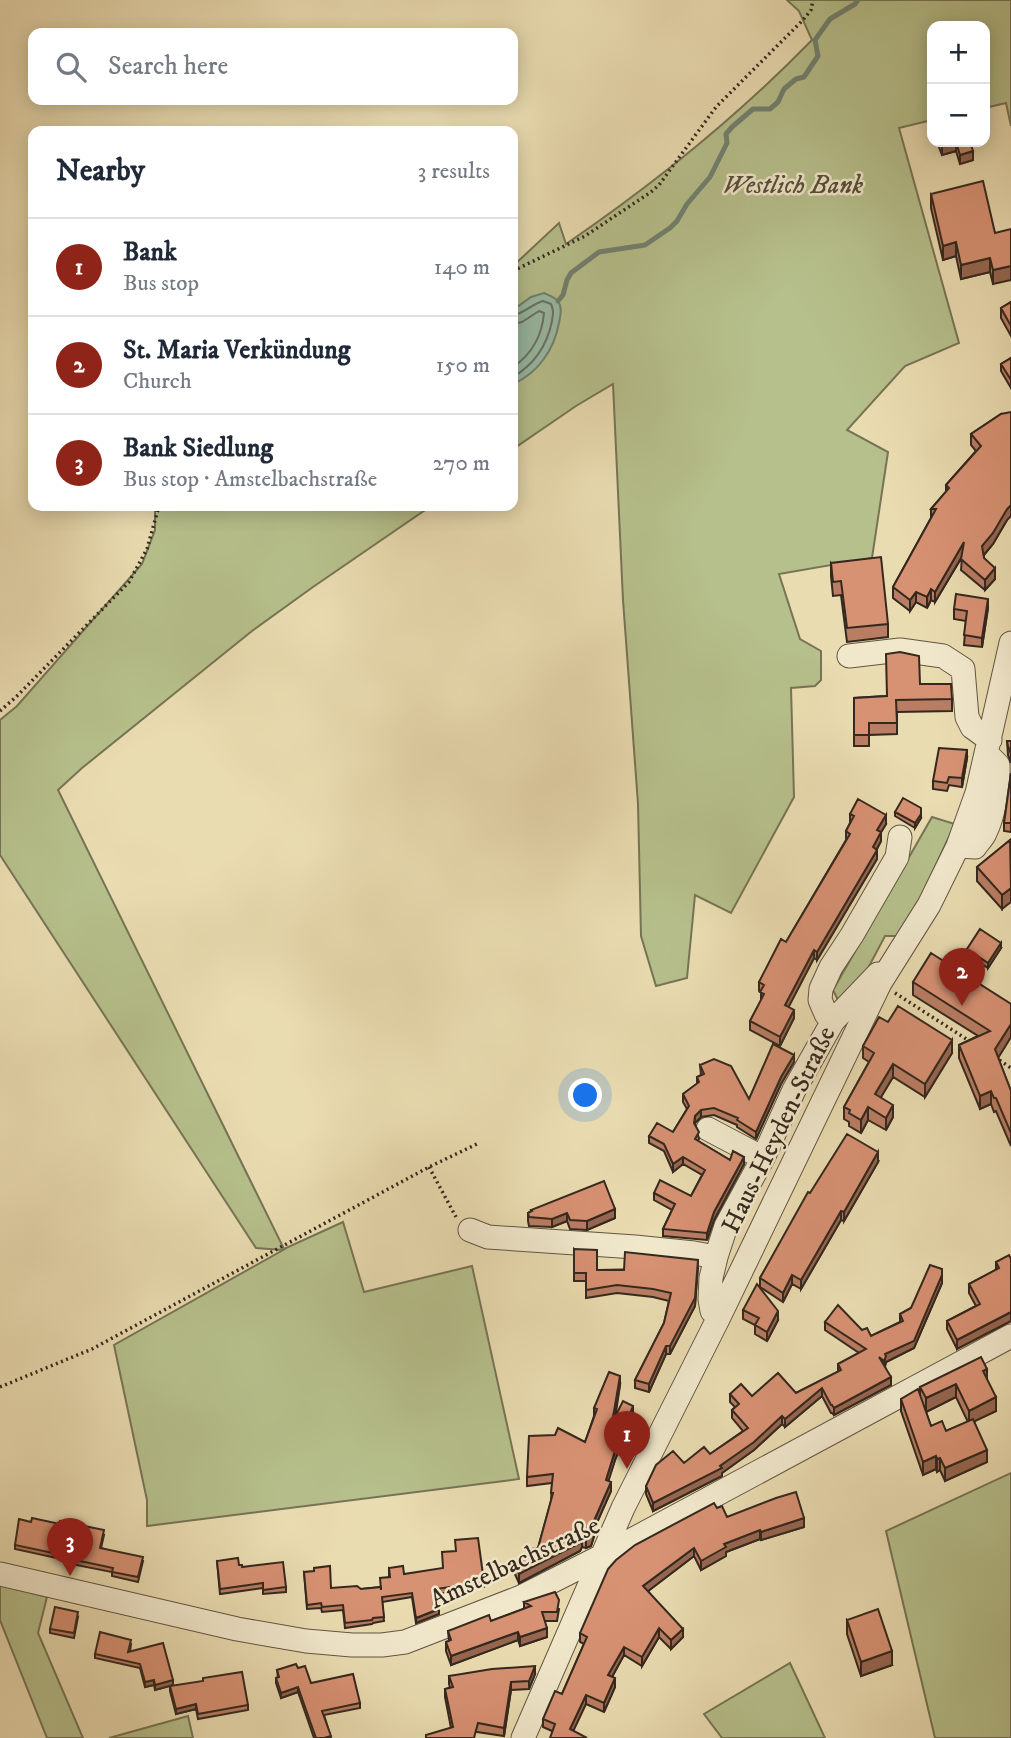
<!DOCTYPE html>
<html lang="en">
<head>
<meta charset="utf-8">
<style>
	:root { --surface:#fff; --page:#f6f6f7; --text:#1f2937; --muted:#747a83; --line:#e0e1e3; --accent:#8f2418 }
	body { margin:0; font-family:"IM FELL DW Pica",serif; background:var(--page); color:var(--text) }
	.controls { position:absolute; right:21px; top:21px; display:grid; overflow:hidden; border-radius:14px; box-shadow:0 4px 18px #0003 }
	.controls button { width:63px; height:63px; display:grid; place-items:center; padding:0; border:0; border-bottom:2px solid var(--line); background:var(--surface); color:var(--text); font:35px sans-serif }
	.you { position:absolute; left:586px; top:1096px; width:24px; height:24px; margin:-18px; border:5px solid #fff; border-radius:50%; background:#1a73e8; box-shadow:0 0 0 10px #1a73e833 }
	.badge { display:grid; place-items:center; width:46px; height:46px; border-radius:50%; background:var(--accent); color:#fff; font-size:23px; font-weight:700 }
	.pin { position:absolute; translate:-50% -58px; filter:drop-shadow(0 2px 4px #0008) }
	.pin::after { content:''; position:absolute; top:37px; width:24px; height:21px; background:inherit; clip-path:polygon(0 0,100% 0,50% 100%) }
	.list { margin:0; padding:0; list-style:none }
	h2 { display:flex; justify-content:space-between; align-items:center; height:91px; margin:0; padding:0 28px; font-size:30px }
	h2 small { font-size:23px; font-weight:400; color:var(--muted) }
	.list li { display:grid; grid-template-columns:46px 1fr auto; gap:21px; align-items:center; box-sizing:border-box; height:98px; padding:0 28px; border-top:2px solid var(--line) }
	.list b { display:block; font-size:26px; white-space:nowrap }
	.list p { margin:0; font-size:23px; white-space:nowrap; color:var(--muted) }
	.list em { font-size:23px; font-style:normal; color:var(--muted) }
	.icon { flex:none; width:38px; height:38px; fill:none; stroke:currentColor; stroke-width:2; stroke-linecap:round; stroke-linejoin:round }
	.map { position:relative; flex:none; width:1011px; height:1738px; overflow:hidden }
	.search { position:absolute; background:var(--surface); box-shadow:0 4px 18px #0003; left:28px; top:28px; width:490px; height:77px; display:flex; align-items:center; gap:18px; box-sizing:border-box; padding:0 24px; border-radius:14px; color:var(--muted); font-size:26px }
	.panel { position:absolute; background:var(--surface); box-shadow:0 4px 18px #0003; left:28px; top:126px; width:490px; height:385px; border-radius:14px }
	.map>svg:first-child { display:block }
</style>
</head>
<body>
<div class="map">
<svg width="1011" height="1738" viewBox="0 0 1011 1738">
	<rect width="100%" height="100%" fill="#eadcb1"/>
	<filter id="stains"><feTurbulence type="fractalNoise" baseFrequency=".00286" numOctaves="4"/><feColorMatrix values="0 0 0 0 .2 0 0 0 0 .09 0 0 0 0 .02 0 0 0 .5 -.17"/></filter>
	<radialGradient id="worn" r=".72"><stop offset=".6" stop-color="#630" stop-opacity="0"/><stop offset="1" stop-color="#630" stop-opacity=".3"/></radialGradient>
	<!-- green -->
	<path fill="#b6c08c" stroke="#767455" stroke-width="2" d="M787 0H1011V126L1006 103 985 108V26H932V120L899 128 959 343 905 366 847 430 888 452 872 558 779 574 800 639 821 651V680L815 686 791 688 794 797 731 913 695 895 687 978 656 986 641 936 638 804 623 600 613 384 576 406 513 449V266L559 223 566 244C654 184 738 116 812 40L799 11Z
		M155 506H431L313 587 252 631 82 768 58 790 284 1249 343 1222 364 1292 472 1266 519 1479 147 1526V1500L114 1345 283 1250 256 1248 0 855V720L17 706 142 564 155 530Z
		M932 817 955 824 912 916 898 936H885L866 972 840 1004 833 990Z
		M1011 1473V1738H935L886 1531Z
		M0 1584 47 1597 38 1633 83 1738H47L0 1620Z
		M790 1663 825 1738H722L704 1714Z
		M188 1716 193 1738H109Z"/>
	<!-- water -->
	<path fill="#98bca7" stroke="#708170" stroke-width="2" d="M544 293C548 295 555 297 558 301 563 308 560 316 559 323 554 350 538 373 513 384V310L531 297Z"/>
	<g fill="none" stroke-linecap="round" stroke-linejoin="round">
		<!-- shore -->
		<path stroke="#667262" stroke-width="2" d="M513 315C523 314 532 304 543 301L551 304C554 311 553 314 552 321 547 346 535 364 513 377
			M513 324 522 322 539 311 544 313C542 336 532 354 513 367"/>
		<!-- stream -->
		<path stroke="#708170" stroke-width="5" d="M558 301 563 295 567 280 571 273 599 252 645 245 670 228 677 221 687 204 710 177 727 143 726 134 732 127 753 109H770L778 102 784 89 796 79 804 77 818 56 815 40 830 19 855 4 858 0"/>
		<defs>
			<path id="minor" d="M849 656 900 650 943 656 963 669 967 717 972 727 990 740
				M958 846 975 847C978 842 983 838 985 833 994 815 999 784 998 765L987 754
				M833 1021 826 1014 820 1000 821 989 831 967 852 935 897 857 900 837
				M708 1129 763 1158
				M470 1230 488 1237 635 1247 694 1253 716 1257
				M719 1317 712 1311 710 1299 711 1278 716 1257 726 1226 763 1158 794 1090 833 1021 878 974
				M0 1574 237 1629 306 1641 352 1645H382L405 1642 521 1597 602 1556 1011 1336
				M523 1738 623 1508 719 1317 880 983 929 905 958 846 977 793 1011 643"/>
		</defs>
		<!-- minor casing -->
		<use href="#minor" stroke="#625543" stroke-width="25"/>
		<!-- path -->
		<path stroke="#35281e" stroke-width="3.5" stroke-dasharray="2 3.5" stroke-linecap="butt" d="M513 271 585 236 651 192 659 185 716 107 803 20 811 10 813 0
			M0 711 17 696 129 582 147 549 159 506
			M895 993 971 1042
			M995 1057 1011 1068
			M429 1167 456 1217
			M0 1387 92 1349 429 1167 479 1143"/>
		<!-- minor -->
		<use href="#minor" stroke="#f1e8cc" stroke-width="23"/>
	</g>
	<!-- wall -->
	<path fill="#b97d63" stroke="#35281e" stroke-width="2" fill-rule="evenodd" d="M937 142H970L973 160 960 164 956 151 942 155Z
		M931 194 995 233 993 284 990 272 961 279 956 256 943 260 931 208Z
		M1011 302V336L1001 318V308Z
		M1011 358V388L1001 371V364Z
		M1001 414 1007 520 993 544 984 555V558L995 579 985 590 961 570 962 557 935 602 931 600 927 608 916 602 910 611 893 598V587L931 518V509L946 492V485L976 451 971 445V434Z
		M831 563 888 624V637L847 642 841 595 833 596 831 576Z
		M988 608 982 647 964 645 966 621 954 619V609Z
		M920 684 952 699V711L897 712V734L869 735V746H854V698L886 696Z
		M1007 741H1011V763L1008 755Z
		M967 758 962 787 949 785 947 791 933 789V781Z
		M1011 773V832L1004 831V823Z
		M895 812 921 818 915 828 895 816Z
		M850 814 886 824 881 832V841L877 849V859L817 960 814 958 788 1007 794 1018 780 1046 750 1030V1021L761 1001V992L759 991V982L786 942 846 840V831L850 823Z
		M1010 840 1002 909 977 881V867Z
		M1001 948 988 968 967 954V949Z
		M913 982 1011 1004 998 1058 1011 1091V1146L996 1111 994 1112 991 1104 980 1109 959 1058V1045L978 1036 913 995Z
		M888 1022 952 1053 925 1097 893 1077 881 1097 893 1117 886 1130 868 1120 861 1133 849 1126V1122L844 1119V1107L869 1062 863 1058V1046Z
		M794 1062 781 1084 756 1139 737 1127V1125L714 1115 701 1117 695 1123 699 1139 698 1141 730 1160 744 1164 714 1220 707 1240 663 1236V1229L672 1210 654 1200V1193L691 1196 702 1175 683 1164 673 1172 664 1151 649 1143V1136L673 1132 687 1109 683 1102V1094L697 1084V1077L701 1075 700 1065 749 1099Z
		M878 1162 844 1221 841 1220 801 1289 792 1284 783 1302 760 1287V1278L810 1193Z
		M531 1210 615 1218 587 1230 570 1229 567 1221 552 1227 529 1226 528 1221V1213L531 1211Z
		M574 1249 597 1270 698 1268 695 1306 670 1354H666L649 1392 635 1388V1380L664 1323 669 1301 653 1297 617 1293 586 1298V1281H574Z
		M1011 1259 957 1349 947 1329V1321L976 1306 969 1293V1284L996 1270V1262Z
		M942 1283 914 1348 886 1362 885 1367 891 1385 834 1415 832 1413H831L822 1396 785 1427 782 1424 754 1450 722 1473V1476L653 1511 646 1494V1486L684 1463 710 1454 743 1431 732 1418V1410L735 1407 730 1402V1394L752 1396 796 1393 838 1372V1364L859 1353 825 1330V1322L862 1330 871 1336 900 1322V1314L911 1308Z
		M743 1310 778 1320 767 1341 755 1334V1325L743 1319Z
		M987 1380 996 1411 974 1421 987 1462 945 1481 940 1470 937 1472 936 1469 923 1475 901 1411V1399L920 1396V1387ZM956 1397 968 1422 946 1431 931 1426 926 1412Z
		M620 1385 615 1419 633 1414 615 1460 608 1481 611 1491 595 1527V1533L591 1546 586 1548 582 1547 580 1551 519 1583 514 1572V1563L531 1556V1549L538 1548 551 1501 552 1483 527 1486V1477L585 1442 594 1416V1408Z
		M717 1508 727 1517 804 1527 761 1540 760 1539 726 1552V1556L701 1570 694 1556 648 1591 683 1637 671 1649 659 1637 642 1666 624 1655 612 1677 615 1687 604 1712 586 1704 552 1731 543 1727V1719L562 1694 584 1644 580 1642V1633Z
		M104 1535 101 1548 143 1561 138 1582 112 1576V1572L66 1563V1560L15 1549V1545Z
		M217 1561 239 1565 286 1587V1592L263 1594V1588L220 1594Z
		M389 1568 404 1574 484 1582V1587L437 1594 439 1614 416 1623 412 1597 382 1602 384 1621 373 1623 372 1624 345 1628 343 1610 322 1612 321 1608 307 1609 304 1572 331 1588 361 1589 380 1587 389 1577Z
		M524 1602 559 1609 557 1621H544L547 1637 520 1646 518 1640 451 1665 446 1651V1642L449 1641 448 1631 491 1621 524 1609Z
		M78 1617 74 1638 50 1633V1629Z
		M847 1620 892 1665 861 1676 847 1634Z
		M131 1644 130 1652 173 1685 155 1690 154 1685 145 1687 140 1668 95 1658V1654Z
		M298 1668 311 1683 360 1703V1708L324 1715 331 1738H314L298 1692 281 1698 276 1683V1678L278 1677 277 1670Z
		M535 1674 529 1689 511 1690 504 1736 451 1728 445 1697V1689L450 1688 449 1684V1676Z
		M170 1686 248 1705V1710L198 1719 196 1709 176 1714 170 1691Z"/>
	<!-- shaded-wall -->
	<path fill="#966650" stroke="#35281e" stroke-width="2" d="M956 142V151L942 155V146Z
		M973 151V160L960 164V155Z
		M956 242V256L943 260V246Z
		M990 258V272L961 279V265Z
		M1011 266V280L993 284V270Z
		M1011 505V516L1007 520 993 544 982 557V546L1007 509Z
		M964 542V553L935 602V592Z
		M995 568V579L985 590V580Z
		M931 589V600L927 608V597Z
		M916 592V602L910 611V600Z
		M988 599V608L982 647V638Z
		M967 750V758L962 787V778Z
		M921 814V818L915 828V823Z
		M886 815V824L877 839V830Z
		M881 832V841L873 856V847Z
		M877 850V859L817 960V952Z
		M1011 888V902L1002 909V895Z
		M1001 943V948L988 968V963Z
		M814 950V958L785 1014V1005Z
		M794 1010V1018L780 1046V1037Z
		M1011 1024V1037L995 1063V1049Z
		M952 1040V1053L925 1097V1084Z
		M794 1055V1062L781 1084 756 1139V1132L781 1077Z
		M893 1064V1077L875 1107V1094Z
		M991 1091V1104L980 1109V1096Z
		M893 1105V1117L886 1130V1118Z
		M868 1107V1120L861 1133V1120Z
		M701 1110V1117L695 1123 694 1130 695 1116Z
		M878 1152V1162L844 1221V1212Z
		M683 1157V1164L673 1172V1164Z
		M744 1157V1164L714 1220 707 1240V1233L714 1212Z
		M615 1209V1218L587 1230V1221Z
		M841 1211V1220L801 1289V1280Z
		M567 1213V1221L552 1227V1219Z
		M698 1260 695 1306 670 1354V1346Z
		M792 1275V1284L783 1302V1293Z
		M942 1275V1283L914 1348 886 1362 884 1369 885 1354Z
		M778 1311V1320L767 1341V1332Z
		M1011 1312V1321L957 1349V1340Z
		M666 1346V1354L649 1392V1384Z
		M987 1369V1382L983 1371Z
		M620 1376V1385L612 1432V1423Z
		M891 1377V1385L834 1415V1408Z
		M956 1384V1397L926 1412V1398Z
		M822 1388V1396L785 1427V1419Z
		M996 1397V1411L969 1424V1411Z
		M633 1406V1414L615 1460 606 1489V1480L615 1451Z
		M782 1416V1424L754 1450 722 1473V1476L653 1511V1503L720 1466Z
		M987 1450V1462L945 1481V1468Z
		M936 1456V1469L923 1475V1462Z
		M940 1458V1470L937 1472V1459Z
		M611 1482V1491L595 1527V1533L591 1546 586 1548V1540Z
		M804 1518V1527L761 1540V1532Z
		M760 1530V1539L726 1552V1556L701 1570V1561L724 1544Z
		M582 1538V1547L580 1551 519 1583V1574Z
		M694 1548V1556L643 1595V1586Z
		M439 1609V1614L416 1623V1618Z
		M547 1628V1637L520 1646V1637Z
		M659 1628V1637L642 1666V1657Z
		M683 1629V1637L671 1649V1640Z
		M518 1632V1640L451 1665V1656Z
		M624 1647V1655L608 1684V1675Z
		M892 1651V1665L861 1676V1662Z
		M535 1666V1674L529 1689V1681Z
		M615 1678V1687L604 1712V1703Z
		M154 1680V1685L145 1687V1682Z
		M173 1680V1685L155 1690V1685Z
		M511 1682V1690L504 1736V1728Z
		M298 1687V1692L281 1698V1693Z
		M586 1695V1704L570 1738V1729Z
		M196 1704V1709L176 1714V1709Z"/>
	<!-- building -->
	<path fill="#d79173" stroke="#35281e" stroke-width="2" d="M941 142H955L942 146Z
		M956 142H970L973 151 960 155Z
		M983 181 995 233 1011 229V266L993 270 990 258 961 265 956 242 943 246 931 194Z
		M1011 302V326L1001 308Z
		M1011 358V380L1001 364Z
		M1011 412V505L1007 509 993 533 982 546 984 558 995 568 985 580 961 559 964 542 935 592 931 589 927 597 916 592 910 600 893 587 936 509H931L949 488 946 485 981 446 971 434 1001 414Z
		M881 557 888 624 847 628 841 581 833 582 831 563Z
		M956 594 988 599 982 638 964 635 967 611 954 609Z
		M900 652 919 656 920 684H951L952 699 896 700 897 723H869V735H854V698L887 696 886 654Z
		M1007 741H1011V754L1008 746Z
		M939 748 967 750 962 778 949 777 947 783 933 781Z
		M1011 773V823H1004Z
		M903 798 921 808V814L915 823 895 812Z
		M858 799 886 815 877 830 881 832 873 847 877 850 817 952 814 950 785 1005 794 1010 780 1037 750 1021 764 994 760 992 764 985 759 982 781 939 786 942 850 834 846 831 854 816 850 814Z
		M1010 840 1011 888 1002 895 977 867Z
		M980 929 1001 943 988 963 967 949Z
		M931 953 1011 1004V1024L995 1049 1011 1091V1133L996 1098H994L991 1091 980 1096 959 1045 990 1031 913 982Z
		M898 1006 952 1040 925 1084 893 1064 875 1094 893 1105 886 1118 868 1107 861 1120 849 1113 850 1110 844 1107 874 1053 863 1046 879 1017 888 1022Z
		M773 1044 794 1055 781 1077 756 1132 737 1120 738 1118 714 1108 701 1110 695 1116 694 1123 699 1132 695 1139 730 1160 733 1151 744 1157 714 1212 707 1233 663 1229 675 1204 654 1193 660 1180 691 1196 705 1170 683 1157 673 1164 664 1144 649 1136 657 1123 673 1132 689 1106 683 1094 699 1082 697 1077 704 1074 700 1065 714 1059 731 1066 749 1099Z
		M847 1134 878 1152 844 1212 841 1211 801 1280 792 1275 783 1293 760 1278 808 1192 810 1193Z
		M604 1181 615 1209 587 1221 570 1220 567 1213 552 1219 529 1217 528 1213 532 1211 531 1210Z
		M574 1249 597 1250V1270H624L625 1252 698 1260 695 1298 670 1346H666L649 1384 635 1380 664 1323 671 1293 653 1289 617 1285 586 1290V1273H574Z
		M1009 1255 1011 1259V1312L957 1340 947 1321 980 1304 969 1284 999 1268 996 1262Z
		M930 1265 942 1269V1275L914 1341 885 1354 886 1356 884 1361 879 1357 891 1377 834 1408 832 1405H831L822 1388 785 1419 782 1416 754 1442 720 1466 722 1468 653 1503 646 1486 656 1465 673 1451 684 1463 704 1447 710 1454 748 1428 732 1410 739 1404 730 1394 741 1384 752 1396 778 1373 796 1393 841 1370 838 1364 866 1349 825 1322 838 1305 862 1330 867 1328 871 1336 903 1321 900 1314 911 1308Z
		M757 1284 778 1311 767 1332 755 1325 759 1318 743 1310Z
		M981 1357 987 1369 983 1371 996 1397 969 1411 956 1384 926 1398 920 1387Z
		M609 1372 620 1376 612 1423 623 1401 633 1406 615 1451 606 1480 611 1482 593 1523 595 1524 591 1537 586 1540 582 1538 580 1543 519 1574 514 1563 533 1556 531 1549 538 1548 553 1493H551L553 1474 527 1477 529 1436 555 1435 558 1428 585 1442 597 1409 594 1408Z
		M918 1389 931 1426 942 1421 946 1431 973 1419 987 1450 945 1468 940 1458 937 1459 936 1456 923 1462 901 1399Z
		M796 1492 804 1518 761 1532 760 1530 724 1544 726 1547 701 1561 694 1548 643 1586 683 1629 671 1640 659 1628 642 1657 624 1647 608 1675 615 1678 604 1703 586 1695 570 1729 587 1738H550L555 1724 543 1719 555 1691 562 1694 587 1637 580 1633 608 1569 616 1560 635 1545 714 1503 717 1508 722 1506 727 1517 776 1498Z
		M32 1518 60 1524V1521L104 1530 100 1548 143 1557 138 1577 112 1572 113 1568 66 1558 67 1556 15 1545 19 1519 31 1522Z
		M478 1538 484 1582 436 1589 439 1609 416 1618 412 1593 382 1597 384 1617 373 1618 372 1620 345 1623 343 1605 322 1607 321 1603 307 1605 304 1572 314 1571V1568L330 1566 331 1588 357 1586 361 1589 381 1587V1590L380 1578 390 1577 389 1568 403 1566 404 1574 443 1568 442 1552 456 1551 455 1540Z
		M238 1558 239 1565H242V1567L283 1562 286 1587 263 1590V1583L220 1589 217 1561Z
		M555 1592 559 1600 557 1612H542L547 1628 520 1637 518 1632 451 1656 446 1642 451 1640 448 1631 489 1615 491 1621 531 1606 524 1602Z
		M55 1607 78 1612 74 1633 50 1629Z
		M878 1609 892 1651 861 1662 847 1620Z
		M100 1632 131 1640 128 1652 163 1643 173 1680 155 1685 154 1680 145 1682 140 1664 95 1654Z
		M296 1664 298 1668 305 1666 311 1683 353 1674 360 1703 322 1711 331 1736 324 1738H316L298 1687 281 1693 276 1678 279 1677 277 1670Z
		M535 1666 529 1681 511 1682 504 1728 478 1723 474 1738H426V1735L453 1727 445 1689 453 1687 449 1676 492 1669Z
		M242 1672 248 1705 198 1714 196 1704 176 1709 170 1686 203 1681V1678Z"/>
	<g text-anchor="middle" dominant-baseline="central" stroke-width="5" stroke-linejoin="round" paint-order="stroke">
		<!-- park labels -->
		<g font-size="26" font-style="italic" fill="#554e3a" stroke="#f1e8cc">
			<text x="793" y="185">Westlich Bank</text>
		</g>
		<!-- street labels -->
		<g font-size="26" fill="#35281e" stroke="#f1e8cc">
			<text transform="translate(779 1130) rotate(-64)">Haus-Heyden-Straße</text>
			<text transform="translate(515 1563) rotate(-25)">Amstelbachstraße</text>
		</g>
	</g>
	<rect width="100%" height="100%" filter="url(#stains)"/>
	<rect width="100%" height="100%" fill="url(#worn)"/>
</svg>
<div class="controls">
<button>+</button>
<button>−</button>
</div>
<div class="you"></div>
<div class="pin badge" style="left:627px;top:1469px">1</div>
<div class="pin badge" style="left:962px;top:1006px">2</div>
<div class="pin badge" style="left:70px;top:1576px">3</div>
<div class="search"><svg class="icon" aria-label="search" viewBox="0 0 24 24"><circle cx="10" cy="10" r="6"/><path d="M15 15l6 6"/></svg>Search here</div>
<section class="panel">
<h2>Nearby<small>3 results</small></h2>
<ul class="list">
<li><span class="badge">1</span><div><b>Bank</b><p>Bus stop</p></div><em>140 m</em></li>
<li><span class="badge">2</span><div><b>St. Maria Verkündung</b><p>Church</p></div><em>150 m</em></li>
<li><span class="badge">3</span><div><b>Bank Siedlung</b><p>Bus stop · Amstelbachstraße</p></div><em>270 m</em></li>
</ul>
</section>
</div>
</body>
</html>
